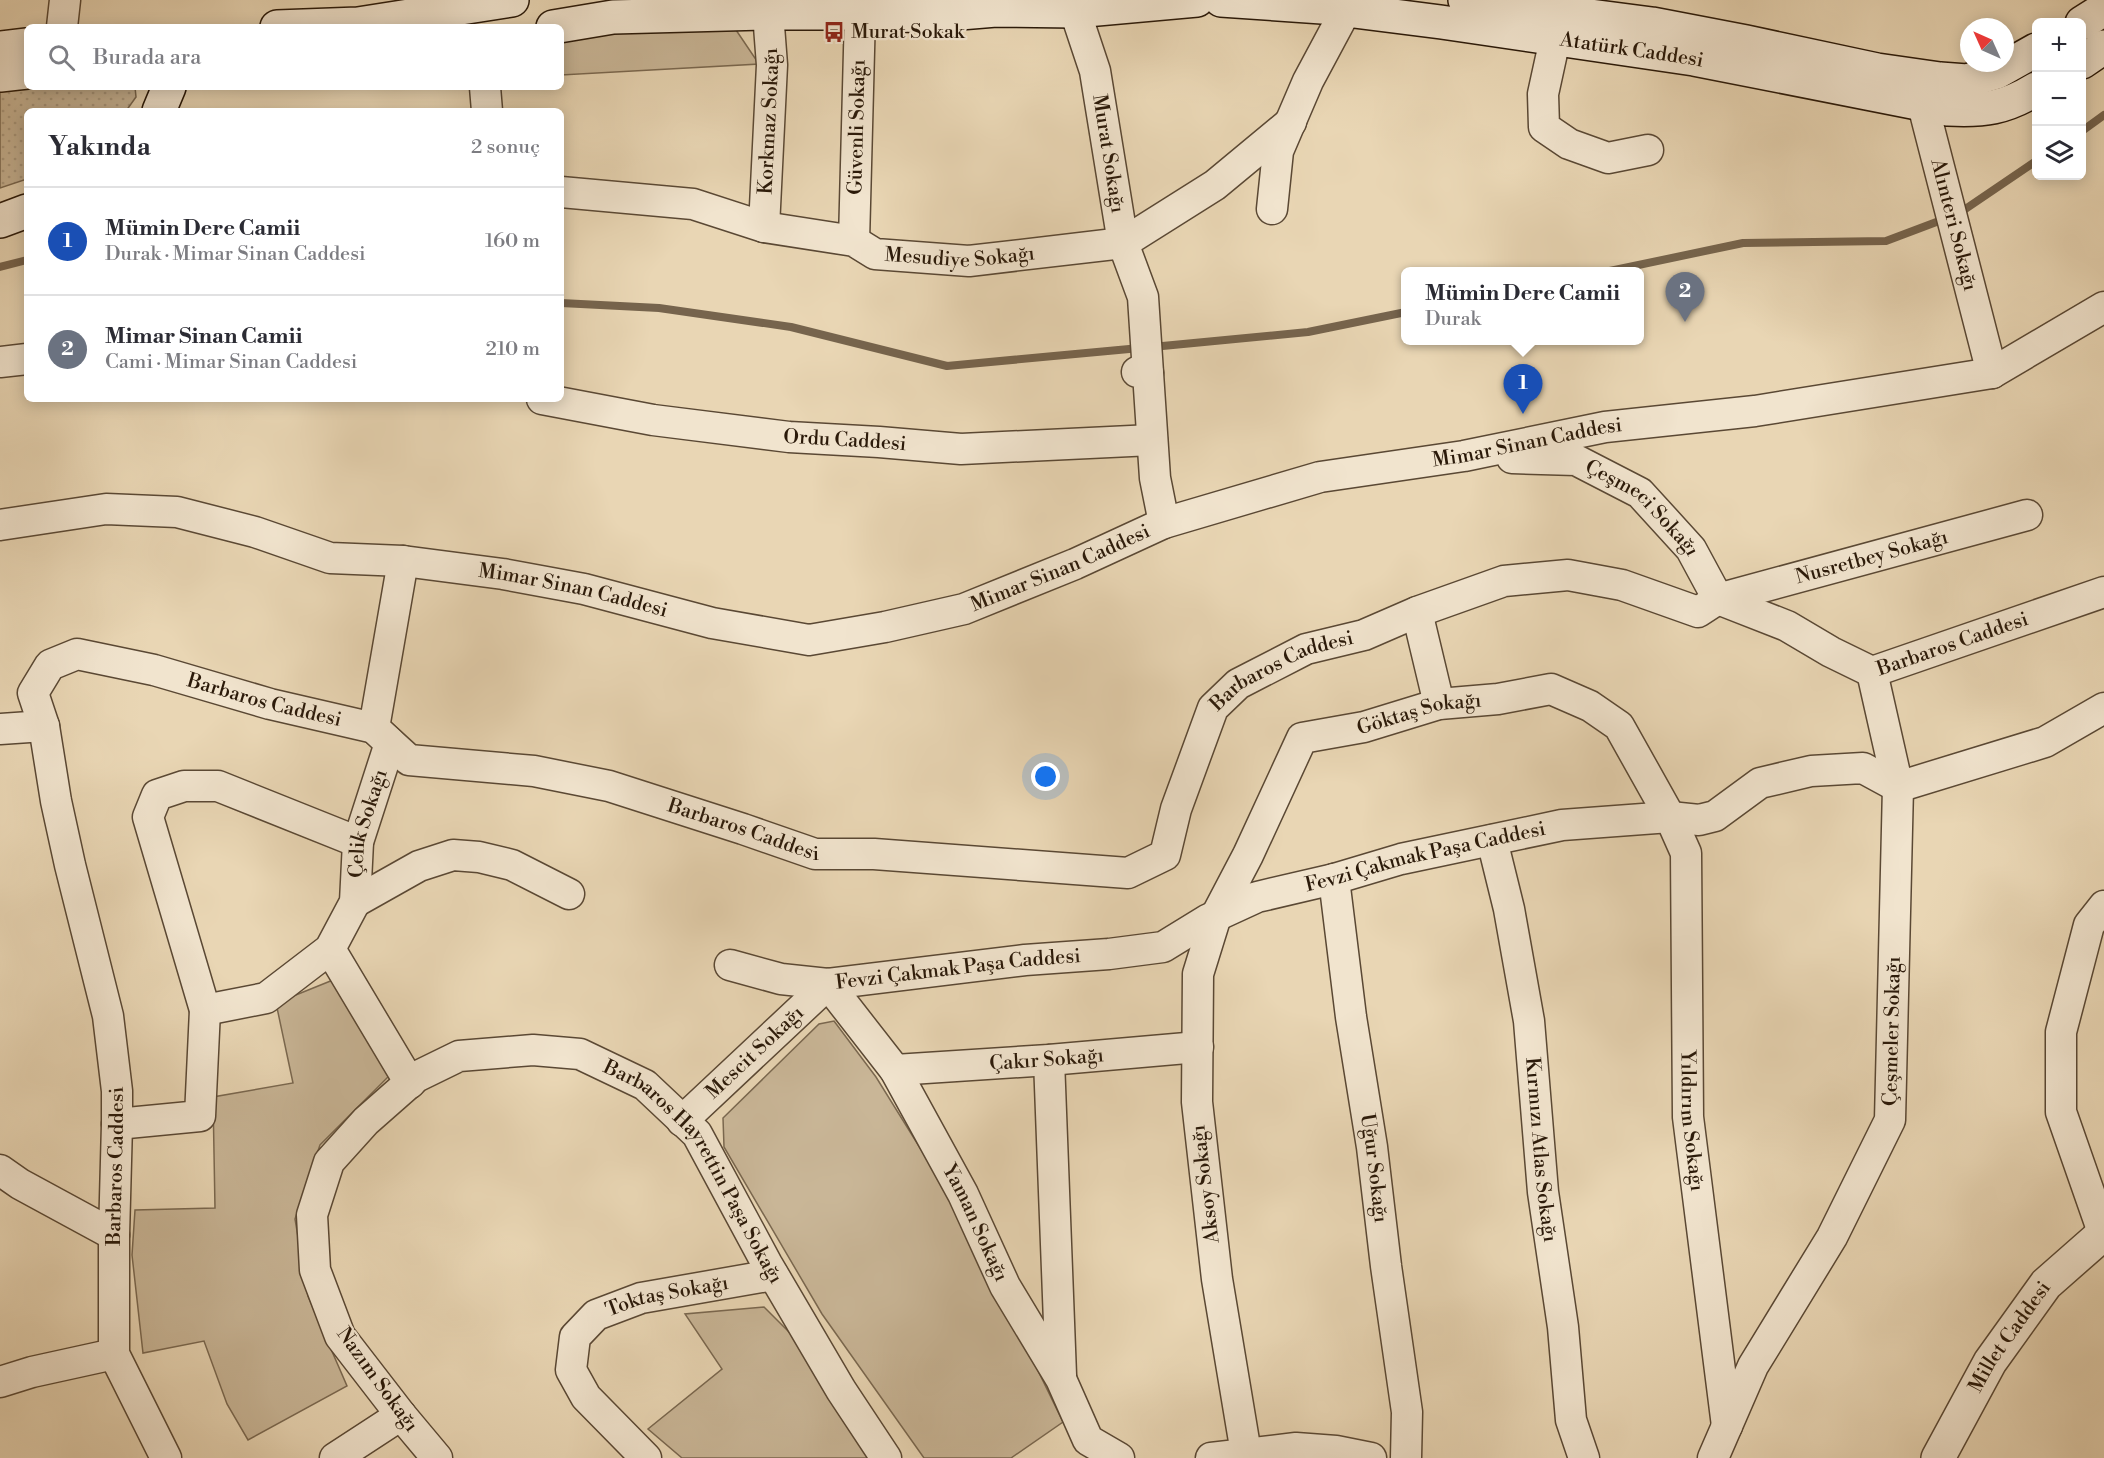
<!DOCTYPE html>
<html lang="tr">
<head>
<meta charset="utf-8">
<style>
	:root { --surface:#fff; --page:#f7f7f7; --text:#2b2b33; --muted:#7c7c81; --line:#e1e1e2; --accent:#8f2418 }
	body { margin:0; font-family:"Libre Bodoni",serif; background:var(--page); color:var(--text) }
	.controls { position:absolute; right:18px; top:18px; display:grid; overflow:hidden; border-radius:9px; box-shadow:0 3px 15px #0003 }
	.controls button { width:54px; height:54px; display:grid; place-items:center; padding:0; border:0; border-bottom:2px solid var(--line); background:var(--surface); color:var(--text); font:30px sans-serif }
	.compass { position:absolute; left:1960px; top:18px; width:54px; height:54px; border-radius:50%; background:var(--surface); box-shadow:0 3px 15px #0003; rotate:315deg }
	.you { position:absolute; left:1046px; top:777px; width:21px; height:21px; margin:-15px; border:4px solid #fff; border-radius:50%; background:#1a73e8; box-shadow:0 0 0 9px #1a73e833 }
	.badge { display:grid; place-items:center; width:39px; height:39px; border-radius:50%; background:var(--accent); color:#fff; font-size:20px; font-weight:700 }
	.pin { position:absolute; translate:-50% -50px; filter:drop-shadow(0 2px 3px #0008) }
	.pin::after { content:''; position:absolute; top:32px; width:21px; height:18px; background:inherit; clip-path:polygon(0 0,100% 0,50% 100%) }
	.popup { position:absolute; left:1401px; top:267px; width:243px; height:78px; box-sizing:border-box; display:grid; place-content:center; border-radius:9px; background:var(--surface); filter:drop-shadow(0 2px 4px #0005); font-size:20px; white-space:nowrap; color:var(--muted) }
	.popup b { font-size:22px; color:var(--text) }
	.popup::after { content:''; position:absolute; left:50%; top:100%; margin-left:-12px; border:12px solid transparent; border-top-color:var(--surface) }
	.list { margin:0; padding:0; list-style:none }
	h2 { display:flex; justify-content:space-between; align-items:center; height:78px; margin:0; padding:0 24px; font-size:26px }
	h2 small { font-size:20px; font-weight:400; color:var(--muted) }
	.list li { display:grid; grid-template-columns:39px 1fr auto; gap:18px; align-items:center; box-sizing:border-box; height:108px; padding:0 24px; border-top:2px solid var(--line) }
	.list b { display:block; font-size:22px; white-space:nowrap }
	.list p { margin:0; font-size:20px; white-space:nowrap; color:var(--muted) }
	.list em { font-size:20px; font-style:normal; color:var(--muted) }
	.icon { flex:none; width:33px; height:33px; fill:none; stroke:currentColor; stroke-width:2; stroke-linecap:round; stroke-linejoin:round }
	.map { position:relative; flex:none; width:2104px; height:1458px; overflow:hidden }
	.search { position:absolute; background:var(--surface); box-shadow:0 3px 15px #0003; left:24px; top:24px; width:540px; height:66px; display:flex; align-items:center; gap:15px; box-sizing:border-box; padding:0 21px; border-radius:9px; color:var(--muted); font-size:22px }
	.panel { position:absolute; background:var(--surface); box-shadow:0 3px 15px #0003; left:24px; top:108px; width:540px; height:294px; border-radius:9px }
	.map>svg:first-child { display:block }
</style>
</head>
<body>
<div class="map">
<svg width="2104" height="1458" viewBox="0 0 2104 1458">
	<defs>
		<pattern id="park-dots" width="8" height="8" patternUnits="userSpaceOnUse" patternTransform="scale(1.5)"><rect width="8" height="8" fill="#c9b697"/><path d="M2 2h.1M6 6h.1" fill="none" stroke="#ad9c81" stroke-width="1.8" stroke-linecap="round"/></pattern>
	</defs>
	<rect width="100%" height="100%" fill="#e9d6b4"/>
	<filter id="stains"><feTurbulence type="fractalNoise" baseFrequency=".00333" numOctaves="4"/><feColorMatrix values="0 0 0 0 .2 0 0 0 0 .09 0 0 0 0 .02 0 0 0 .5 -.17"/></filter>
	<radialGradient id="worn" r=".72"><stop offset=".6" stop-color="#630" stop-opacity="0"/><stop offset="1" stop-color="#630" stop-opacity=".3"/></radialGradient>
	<!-- grass -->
	<path fill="#c9b697" stroke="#7a6850" stroke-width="1.5" d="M734 27 759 64 561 75V33Z
		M333 980 389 1076 320 1145 295 1219 308 1296 347 1386 248 1440 227 1404 204 1341 143 1353 132 1255 135 1210 215 1208 213 1097 293 1083 276 1003Z
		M834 1021 876 1077 963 1217 1063 1422 1011 1458H924L822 1314 724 1147 723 1118 819 1024Z
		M764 1307 792 1335 876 1458H682L648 1429 722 1369 685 1314Z"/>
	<!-- park -->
	<path fill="url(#park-dots)" stroke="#7a6850" stroke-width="1.5" d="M27 87H135L136 97 126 111H27V179L0 188V90Z"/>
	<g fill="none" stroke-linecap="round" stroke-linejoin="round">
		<!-- stream -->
		<path stroke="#76644d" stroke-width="8" d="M2082 131 2104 115
			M1958 214 2036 161
			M0 267 27 260
			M1605 272 1743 243 1886 241 1947 218
			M561 303 659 308 791 327 947 366 1140 348
			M1152 347 1308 332 1406 312"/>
		<defs>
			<g id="minor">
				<path id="s1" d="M1075 11 1095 71 1123 243 1143 297 1148 373"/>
				<path d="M62 27 65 0"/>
				<path d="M1555 39 1543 94 1544 127 1569 144 1608 158 1648 150"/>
				<path id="s2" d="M1926 82 1923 105 1992 373"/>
				<path d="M485 87 487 111"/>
				<path id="s3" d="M561 192 693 204 764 227 854 241 875 254 969 261 1123 243 1215 185 1291 122"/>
				<path d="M1272 209 1278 151 1308 81 1346 10"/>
				<path id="s4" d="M764 227 772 65 768 13"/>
				<path id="s5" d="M854 241 860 13"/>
				<path d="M0 362 27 359"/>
				<path d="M1137 372 1148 373 1155 478 1164 523"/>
				<path id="s6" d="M542 399 653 420 789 437 879 442 961 449 1152 440"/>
				<path id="s7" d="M1512 458 1576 460 1640 493 1691 549 1718 599"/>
				<path id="s8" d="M0 525 106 509 177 512 255 532 330 558 403 561 503 574 584 589 712 623 809 640 885 627 964 609 1075 564 1164 523 1320 477 1464 456 1605 427 1755 411 1992 373 2104 307"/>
				<path id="s9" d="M1718 599 1787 626 1831 652 1872 672 2104 592"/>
				<path d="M1417 612 1439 704"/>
				<path d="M0 729 44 726"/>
				<path id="s10" d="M1492 840 1509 909 1529 1021 1543 1192 1563 1327 1571 1420 1584 1458"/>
				<path id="s11" d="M1334 879 1351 1017 1372 1147 1386 1266 1407 1412 1406 1458"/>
				<path d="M355 902 419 866 453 855 479 857 512 865 569 894"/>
				<path d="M2104 906 2089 925 2061 1032V1112L2104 1235"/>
				<path d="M330 949 410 1083"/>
				<path id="s12" d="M730 965 781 979 828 984 1025 960 1109 954 1163 947 1207 920 1257 897 1334 879 1401 859 1562 825 1670 817 1699 820 1715 816 1760 783 1811 771 1863 768 1898 787 2045 742 2104 708"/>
				<path id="s13" d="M205 1010 266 998 330 949 355 902 358 842 390 743 374 728 403 561"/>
				<path d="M1049 1060 1061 1375"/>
				<path id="s14" d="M895 1070 1049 1060 1198 1047"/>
				<path id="s15" d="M682 1121 828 984 895 1070 963 1194 1005 1286 1061 1379 1088 1440 1119 1458"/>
				<path d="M117 1124 200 1116 205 1010 148 817 157 795 184 786H218L358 842"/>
				<path d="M0 1170 20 1184 114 1235"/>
				<path d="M0 1382 32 1372 114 1354"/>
				<path id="s16" d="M1246 1453 1217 1279 1197 1102 1198 974 1216 916 1248 855 1302 738 1364 727 1439 704 1498 699 1551 689 1590 706 1619 726 1670 817 1686 853 1688 1117 1727 1426"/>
				<path id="s17" d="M166 1458 114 1354V1235L117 1124V1091L108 1016 70 865 56 801 44 726 33 693 50 665 77 654 154 670 270 704 374 728 409 760 534 771 609 786 743 829 815 854H874L1128 873 1165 855 1176 809 1213 708 1238 684 1306 649 1364 635 1417 612 1504 581 1568 575 1622 585 1698 612 1718 599 2027 515"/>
				<path d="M335 1458 401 1415"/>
				<path id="s18" d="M437 1458 401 1415 340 1336 315 1270 312 1215 329 1162 366 1121 416 1077 459 1056 533 1050 580 1054 645 1085 697 1134 767 1264 841 1390 886 1458"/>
				<path id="s19" d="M646 1458 586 1397 571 1370 575 1337 596 1315 641 1298 773 1275"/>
				<path d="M1211 1458 1296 1448 1336 1451 1371 1458"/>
				<path id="s20" d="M1713 1458 1753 1366 1832 1237 1890 1120 1898 787 1872 672"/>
			</g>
			<g id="tertiary">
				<path id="s21" d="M1938 1458 1990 1362 2046 1284 2104 1233"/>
			</g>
			<g id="secondary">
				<path id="s22" d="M1221 0 1322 7 1441 22 1694 59 1948 109C1984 111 2005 108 2036 89"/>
				<path d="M1465 0 1652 24 1746 42 1877 70 1940 79 1967 81 1997 72 2036 50"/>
				<path d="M2082 23 2104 9"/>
				<path d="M277 27 358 24 512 0"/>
				<path d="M553 27 613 17 768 13H860L924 16 996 10 1075 11 1197 0"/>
				<path d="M0 48 27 45"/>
				<path d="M2082 62 2104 47"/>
				<path d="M0 75 27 72"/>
				<path d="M159 111 169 87"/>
				<path d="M0 221 27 211"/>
			</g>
		</defs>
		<!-- minor casing -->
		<use href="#minor" stroke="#5a4834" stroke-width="33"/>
		<!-- tertiary casing -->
		<use href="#tertiary" stroke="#5a4834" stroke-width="36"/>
		<!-- secondary casing -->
		<use href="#secondary" stroke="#2a1909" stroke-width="36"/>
		<!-- minor -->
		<use href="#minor" stroke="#f1e4ce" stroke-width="30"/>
		<!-- tertiary -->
		<use href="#tertiary" stroke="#f1e4ce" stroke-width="33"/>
		<!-- secondary -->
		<use href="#secondary" stroke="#f1e4ce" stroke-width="33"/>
	</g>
	<!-- icons -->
	<defs>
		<symbol id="bus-bare" viewBox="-9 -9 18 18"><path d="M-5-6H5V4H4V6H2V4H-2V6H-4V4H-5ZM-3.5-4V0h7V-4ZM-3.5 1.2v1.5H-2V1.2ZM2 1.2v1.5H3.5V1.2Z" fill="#8f2418" stroke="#f1e4ce" stroke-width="2.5" paint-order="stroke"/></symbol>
	</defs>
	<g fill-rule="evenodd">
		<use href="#bus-bare" x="819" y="17" width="30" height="30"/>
	</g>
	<g text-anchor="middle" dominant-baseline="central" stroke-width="4.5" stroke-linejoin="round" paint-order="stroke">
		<!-- poi labels -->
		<g font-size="20" fill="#2a1909" stroke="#f1e4ce" text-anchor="start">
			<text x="851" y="32">Murat Sokak</text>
		</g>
		<!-- street labels -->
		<g font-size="20" fill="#2a1909" stroke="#f1e4ce">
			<text stroke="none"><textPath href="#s22" startOffset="414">Atatürk Caddesi</textPath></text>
			<text stroke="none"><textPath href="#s4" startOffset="106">Korkmaz Sokağı</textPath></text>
			<text stroke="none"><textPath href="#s5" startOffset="114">Güvenli Sokağı</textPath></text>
			<text stroke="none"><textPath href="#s1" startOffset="147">Murat Sokağı</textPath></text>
			<text stroke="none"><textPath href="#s2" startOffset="147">Alınteri Sokağı</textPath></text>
			<text stroke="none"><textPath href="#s3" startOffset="408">Mesudiye Sokağı</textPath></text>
			<text stroke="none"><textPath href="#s6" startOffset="306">Ordu Caddesi</textPath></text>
			<text stroke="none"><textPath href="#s8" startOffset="1574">Mimar Sinan Caddesi</textPath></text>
			<text stroke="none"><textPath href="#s7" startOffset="147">Çeşmeci Sokağı</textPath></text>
			<text stroke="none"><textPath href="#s17" startOffset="2835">Nusretbey Sokağı</textPath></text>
			<text stroke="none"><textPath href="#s8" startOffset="1088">Mimar Sinan Caddesi</textPath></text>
			<text stroke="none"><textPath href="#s8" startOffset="584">Mimar Sinan Caddesi</textPath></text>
			<text stroke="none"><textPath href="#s9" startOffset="256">Barbaros Caddesi</textPath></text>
			<text stroke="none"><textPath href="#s17" startOffset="2211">Barbaros Caddesi</textPath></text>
			<text stroke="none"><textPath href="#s17" startOffset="1042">Barbaros Caddesi</textPath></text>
			<text stroke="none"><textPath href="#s16" startOffset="861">Göktaş Sokağı</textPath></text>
			<text stroke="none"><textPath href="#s13" startOffset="276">Çelik Sokağı</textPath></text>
			<text stroke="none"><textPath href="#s17" startOffset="1546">Barbaros Caddesi</textPath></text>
			<text stroke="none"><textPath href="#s12" startOffset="717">Fevzi Çakmak Paşa Caddesi</textPath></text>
			<text stroke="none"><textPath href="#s12" startOffset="231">Fevzi Çakmak Paşa Caddesi</textPath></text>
			<text stroke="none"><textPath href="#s20" startOffset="471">Çeşmeler Sokağı</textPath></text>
			<text stroke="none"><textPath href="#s15" startOffset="100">Mescit Sokağı</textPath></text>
			<text stroke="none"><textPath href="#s14" startOffset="152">Çakır Sokağı</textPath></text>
			<text stroke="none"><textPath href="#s16" startOffset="1485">Yıldırım Sokağı</textPath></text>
			<text stroke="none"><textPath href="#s10" startOffset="314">Kırmızı Atlas Sokağı</textPath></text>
			<text stroke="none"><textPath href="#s17" startOffset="304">Barbaros Caddesi</textPath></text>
			<text stroke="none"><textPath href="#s11" startOffset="292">Uğur Sokağı</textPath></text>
			<text stroke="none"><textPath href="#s18" startOffset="798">Barbaros Hayrettin Paşa Sokağı</textPath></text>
			<text transform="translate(1206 1184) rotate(-97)">Aksoy Sokağı</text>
			<text stroke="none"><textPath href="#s15" startOffset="482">Yaman Sokağı</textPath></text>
			<text stroke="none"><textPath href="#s19" startOffset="254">Toktaş Sokağı</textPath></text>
			<text stroke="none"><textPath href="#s21" startOffset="141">Millet Caddesi</textPath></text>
			<text transform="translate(377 1380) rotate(54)">Nazım Sokağı</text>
		</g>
	</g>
	<rect width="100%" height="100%" filter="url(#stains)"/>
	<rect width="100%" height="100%" fill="url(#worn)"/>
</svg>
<div class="controls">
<button>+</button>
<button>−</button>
<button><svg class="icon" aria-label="layers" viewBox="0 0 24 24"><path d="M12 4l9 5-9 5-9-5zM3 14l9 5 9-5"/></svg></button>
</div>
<svg class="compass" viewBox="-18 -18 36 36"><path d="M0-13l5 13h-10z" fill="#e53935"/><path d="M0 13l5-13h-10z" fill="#7c7c81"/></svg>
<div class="you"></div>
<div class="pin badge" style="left:1523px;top:414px;background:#1a4fb4">1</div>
<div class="popup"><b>Mümin Dere Camii</b>Durak</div>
<div class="pin badge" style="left:1685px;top:322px;background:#6b7280">2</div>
<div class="search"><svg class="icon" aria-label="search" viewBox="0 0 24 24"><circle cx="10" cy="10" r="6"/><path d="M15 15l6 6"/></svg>Burada ara</div>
<section class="panel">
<h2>Yakında<small>2 sonuç</small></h2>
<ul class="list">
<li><span class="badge" style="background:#1a4fb4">1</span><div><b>Mümin Dere Camii</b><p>Durak · Mimar Sinan Caddesi</p></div><em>160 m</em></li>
<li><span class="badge" style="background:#6b7280">2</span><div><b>Mimar Sinan Camii</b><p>Cami · Mimar Sinan Caddesi</p></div><em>210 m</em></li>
</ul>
</section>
</div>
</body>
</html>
